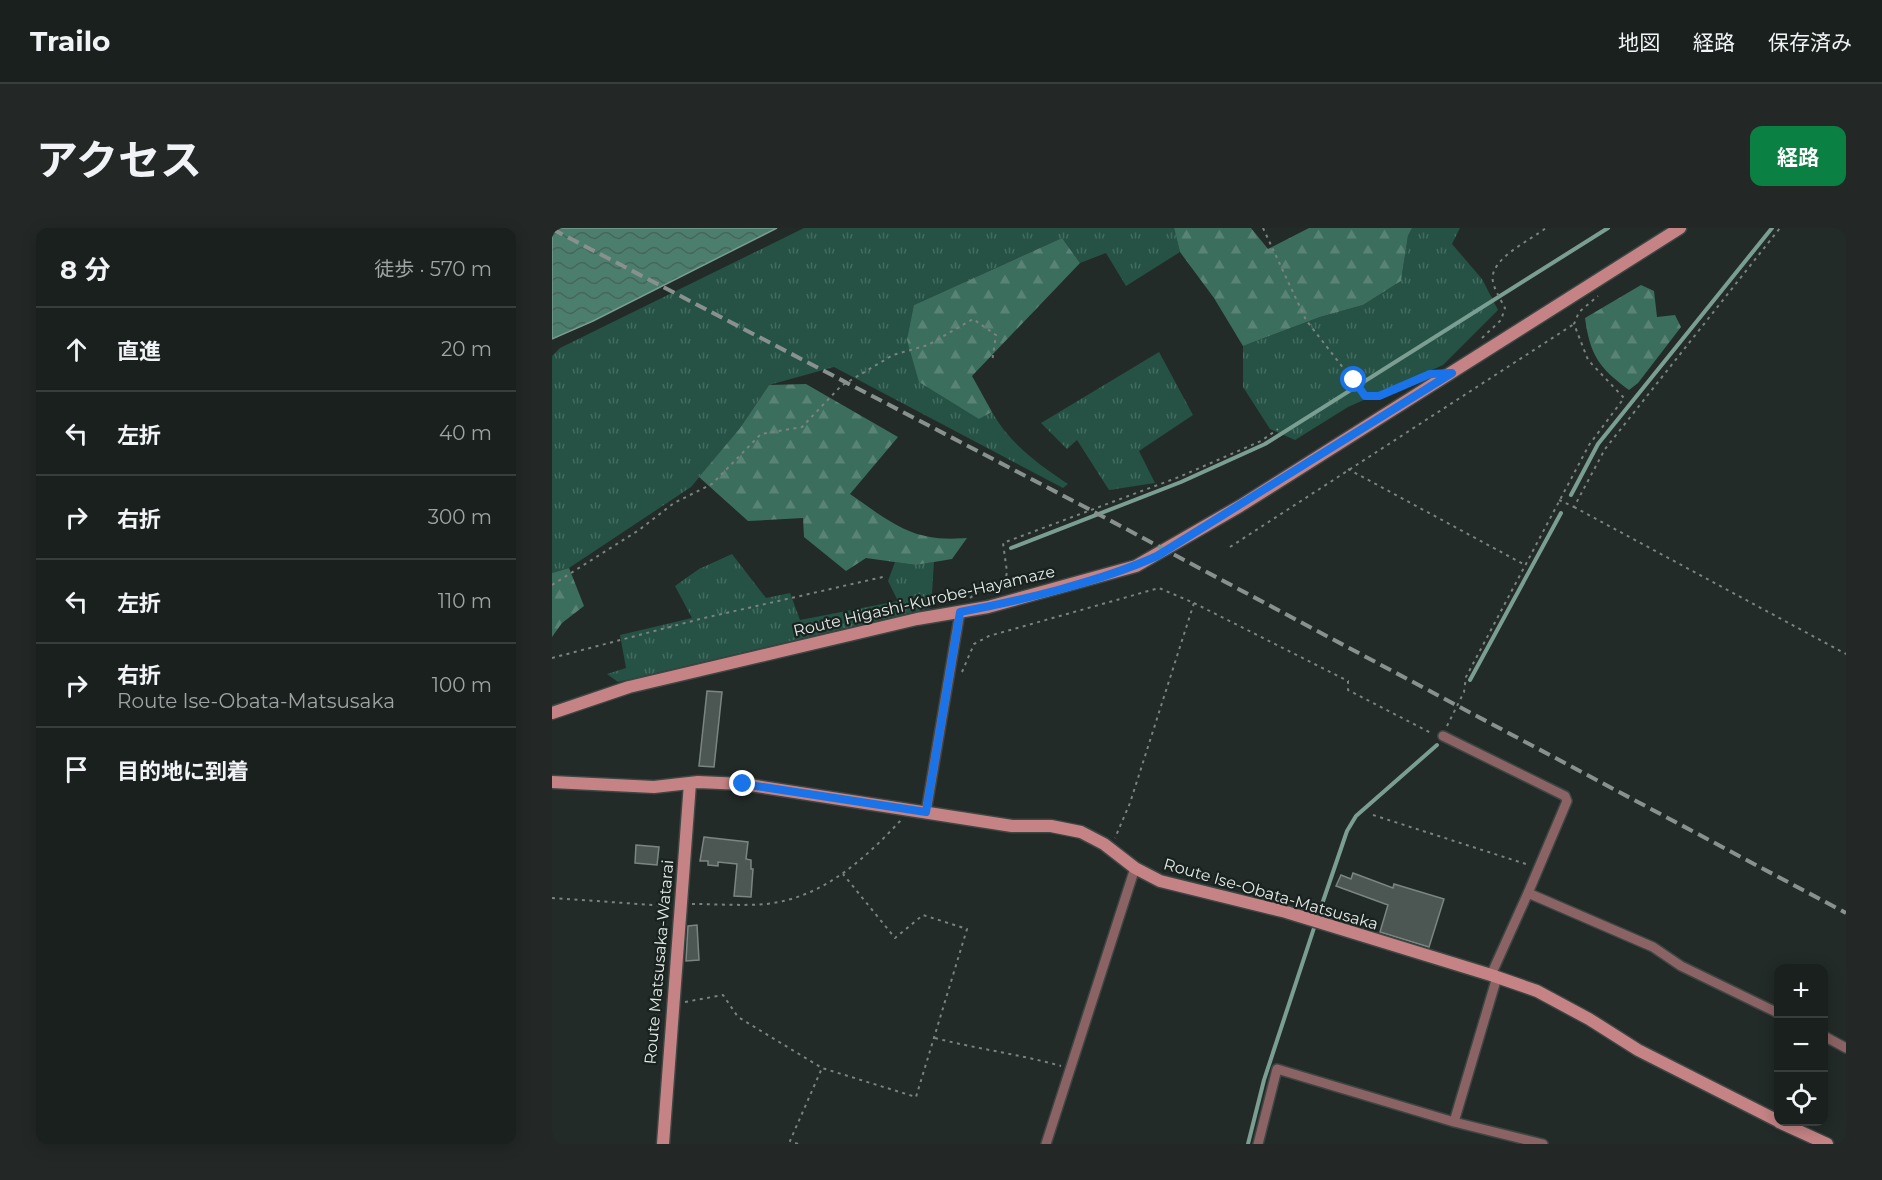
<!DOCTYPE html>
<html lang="ja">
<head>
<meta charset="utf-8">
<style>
	:root { --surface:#1a201e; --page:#232827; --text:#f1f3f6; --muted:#9fa3a4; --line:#383e3c; --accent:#0b8043 }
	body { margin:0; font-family:Montserrat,"Noto Sans JP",sans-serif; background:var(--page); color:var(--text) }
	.controls { position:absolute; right:18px; bottom:18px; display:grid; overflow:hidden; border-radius:12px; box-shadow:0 3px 15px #0003 }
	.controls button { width:54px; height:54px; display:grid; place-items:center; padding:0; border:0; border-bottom:2px solid var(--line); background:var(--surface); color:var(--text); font:30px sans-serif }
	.stop { position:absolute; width:18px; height:18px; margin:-14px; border:4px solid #1a73e8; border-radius:50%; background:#fff }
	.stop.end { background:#1a73e8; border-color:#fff; box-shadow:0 2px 6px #0008 }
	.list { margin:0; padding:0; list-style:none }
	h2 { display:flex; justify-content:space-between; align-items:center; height:78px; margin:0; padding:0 24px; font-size:26px }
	h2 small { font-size:20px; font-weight:400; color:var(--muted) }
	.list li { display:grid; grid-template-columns:39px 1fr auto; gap:18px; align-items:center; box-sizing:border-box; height:84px; padding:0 24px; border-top:2px solid var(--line) }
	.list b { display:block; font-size:22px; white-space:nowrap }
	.list p { margin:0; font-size:20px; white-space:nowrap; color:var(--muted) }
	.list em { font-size:20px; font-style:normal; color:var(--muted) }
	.icon { flex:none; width:33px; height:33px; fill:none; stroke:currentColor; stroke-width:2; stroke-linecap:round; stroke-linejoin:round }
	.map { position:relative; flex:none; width:1294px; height:916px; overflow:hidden; border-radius:12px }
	header { display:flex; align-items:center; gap:36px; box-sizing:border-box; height:84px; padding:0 30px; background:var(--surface); border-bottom:2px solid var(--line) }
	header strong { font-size:28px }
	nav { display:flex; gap:33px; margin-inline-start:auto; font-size:21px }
	.intro { display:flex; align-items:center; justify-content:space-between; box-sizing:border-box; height:144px; padding:0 36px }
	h1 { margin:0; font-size:42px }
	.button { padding:15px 27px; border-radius:12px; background:var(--accent); color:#fff; font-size:21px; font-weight:700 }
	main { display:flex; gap:36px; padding:0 36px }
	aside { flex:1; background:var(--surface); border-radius:12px; box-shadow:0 3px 15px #0003 }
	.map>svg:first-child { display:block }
</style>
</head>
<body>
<header>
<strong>Trailo</strong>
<nav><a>地図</a><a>経路</a><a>保存済み</a></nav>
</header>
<div class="intro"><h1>アクセス</h1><a class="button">経路</a></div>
<main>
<aside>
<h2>8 分<small>徒歩 · 570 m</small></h2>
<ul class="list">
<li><svg class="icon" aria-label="ahead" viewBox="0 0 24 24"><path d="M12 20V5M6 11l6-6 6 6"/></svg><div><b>直進</b></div><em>20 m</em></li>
<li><svg class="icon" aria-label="left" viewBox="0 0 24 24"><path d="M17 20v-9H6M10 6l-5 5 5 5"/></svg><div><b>左折</b></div><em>40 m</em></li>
<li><svg class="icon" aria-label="right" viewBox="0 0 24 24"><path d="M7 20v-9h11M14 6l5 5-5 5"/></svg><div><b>右折</b></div><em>300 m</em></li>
<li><svg class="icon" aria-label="left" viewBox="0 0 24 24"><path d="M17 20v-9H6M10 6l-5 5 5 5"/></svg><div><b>左折</b></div><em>110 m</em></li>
<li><svg class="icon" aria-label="right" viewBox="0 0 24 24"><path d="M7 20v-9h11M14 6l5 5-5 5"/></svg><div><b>右折</b><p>Route Ise-Obata-Matsusaka</p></div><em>100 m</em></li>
<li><svg class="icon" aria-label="arrive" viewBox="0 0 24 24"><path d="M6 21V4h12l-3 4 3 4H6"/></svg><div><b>目的地に到着</b></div></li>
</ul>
</aside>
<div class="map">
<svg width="1294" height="916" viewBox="0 0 1294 916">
	<defs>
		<pattern id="grass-tufts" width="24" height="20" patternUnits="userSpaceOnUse" patternTransform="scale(1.5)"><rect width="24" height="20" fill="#255245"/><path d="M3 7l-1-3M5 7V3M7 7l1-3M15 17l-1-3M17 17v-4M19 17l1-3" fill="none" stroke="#446b60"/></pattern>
		<pattern id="forest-firs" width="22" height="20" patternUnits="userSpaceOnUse" patternTransform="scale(1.5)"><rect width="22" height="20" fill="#3c6e5e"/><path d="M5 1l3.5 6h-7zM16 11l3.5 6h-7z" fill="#588375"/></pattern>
		<pattern id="water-waves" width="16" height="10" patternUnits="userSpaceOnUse" patternTransform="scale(1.5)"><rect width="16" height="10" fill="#4c7e6e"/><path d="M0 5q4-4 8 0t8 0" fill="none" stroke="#48655c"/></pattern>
	</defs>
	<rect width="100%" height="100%" fill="#222b28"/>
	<!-- grass -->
	<path fill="url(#grass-tufts)" d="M252 0H622L628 24 574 58 554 25 528 35 510 10 362 77 427 191 440 184C457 215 487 237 516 256L511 260 282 139 217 157 188 200 139 259 17 340 0 345V128L8 120Z
		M860 0H908L900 16 930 51 946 82 891 137 796 179 743 212 718 201 691 159V118L768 89 811 77 849 53 856 8Z
		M607 124 641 187 587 223 603 255 557 262 525 212 515 221 489 195Z
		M180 326 214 370 238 365 248 392 346 373 336 353 343 334 364 337 382 334 379 380 66 454 55 446 74 440 68 407 140 390 123 358 147 341Z"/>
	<!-- forest -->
	<path fill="url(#forest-firs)" d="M622 0H699L716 21 757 0H860L856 8 849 53 811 77 768 89 691 118 662 70 628 24Z
		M510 10 528 35 420 148 440 184 427 191 367 154 355 112 362 77Z
		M1089 57 1102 63 1105 89 1123 87 1129 99 1086 155 1077 162C1047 140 1038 127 1033 90Z
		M254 156 346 209 298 266C340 295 361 315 415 310L400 331 364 337 314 330 294 343 252 309 251 290 196 293 147 249 188 200 217 157Z
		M17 340 32 378 10 395 0 409V345Z"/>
	<!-- water -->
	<path fill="url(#water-waves)" stroke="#7a9e92" stroke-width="1.5" d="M0 0H225L41 93 0 111Z"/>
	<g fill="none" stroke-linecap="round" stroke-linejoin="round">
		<!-- stream -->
		<path stroke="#7a9e92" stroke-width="4" d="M1019 267 1046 216 1220 0
			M459 320 629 254 713 216 1056 0
			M918 452 1009 285
			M766 688 795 603 804 588 885 517
			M696 916 712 852 762 700"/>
	</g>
	<!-- building -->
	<path fill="#4c5652" stroke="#7b8581" stroke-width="1.5" d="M155 463 170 464 162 539 147 538Z
		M152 609 196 614 194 631 199 632V641H201L199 669 182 668 185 636 166 634V638L156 637V633H148Z
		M84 617 107 619 105 637 83 635Z
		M801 645 841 660 842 656 892 671 877 719 828 704 836 677 784 658 789 647 799 651Z
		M145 697 147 732 134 733 136 698Z"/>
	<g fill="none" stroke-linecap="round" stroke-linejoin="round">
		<defs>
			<path id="street" d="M891 508 1013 568 1015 573 976 665
				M374 584 408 384
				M939 747 976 665 1101 719 1129 738 1226 785
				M1272 808 1294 820
				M902 894 945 749
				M494 916 583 640
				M706 916 725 841 902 894 991 916"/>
			<path id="secondary" d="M0 485 77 459 365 391 436 379 584 338 688 278 1128 0
				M0 554 102 559 146 554 191 556 460 598H499L529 604 552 616 583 640 608 653 734 684 939 747 985 763 1037 791 1086 822 1226 893
				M1227 894 1275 916
				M111 916 138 555"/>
		</defs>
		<!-- street casing -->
		<use href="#street" stroke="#3d4643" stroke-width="12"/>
		<!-- secondary casing -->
		<use href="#secondary" stroke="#3d4643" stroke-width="15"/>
		<!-- path -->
		<path stroke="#7b8380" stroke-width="2" stroke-dasharray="3 4.5" stroke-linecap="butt" d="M711 0 754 92 813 168H827L861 153
			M930 110 949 92 953 80C949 72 943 63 941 54 936 31 979 12 994 0
			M796 241 973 337
			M1007 272 1022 279 1053 221 1228 0
			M1022 279 1294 426
			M678 319 1022 96
			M0 357 87 302 122 275 160 256 209 206 250 199 289 158 341 127 376 117 421 91 444 107 440 134
			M418 370 427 363 453 354 455 344 451 315 627 249 709 213 726 201
			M642 375 796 453V462L881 506
			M0 430 148 391 335 348
			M410 444 422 416 437 408 607 360 642 375 578 575 563 610
			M895 498 912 464 914 449 1037 217 1072 170 1036 132 1022 96 1027 84 1046 68
			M821 587 977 637
			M0 670 116 678
			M140 676C164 676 190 678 214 676 270 670 312 632 349 592
			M133 774 171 767 186 789 270 840 364 869 415 701 371 687 343 710 291 646
			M383 810C425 821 467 826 509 838
			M246 916 238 913 270 840"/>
		<!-- street -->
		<use href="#street" stroke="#8c6364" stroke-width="9"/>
		<!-- secondary -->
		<use href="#secondary" stroke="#c58385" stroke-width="12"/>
		<!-- rail -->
		<path stroke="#89918e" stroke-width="4" stroke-dasharray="12 6" stroke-linecap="butt" d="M0 1 531 278 1294 685"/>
	</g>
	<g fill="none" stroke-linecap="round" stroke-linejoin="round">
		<!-- route -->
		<path stroke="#1a73e8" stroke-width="8" d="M191 556 374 584 408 384C468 373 550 353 605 328L900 145 878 146 827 168H813L802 152"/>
	</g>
	<g text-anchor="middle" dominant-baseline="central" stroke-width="4.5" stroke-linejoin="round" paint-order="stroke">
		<!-- street labels -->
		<g font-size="16" fill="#e4eae7" stroke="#19221e">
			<text transform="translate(372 373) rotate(-13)">Route Higashi-Kurobe-Hayamaze</text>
			<text transform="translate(719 666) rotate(16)">Route Ise-Obata-Matsusaka</text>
			<text transform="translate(107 734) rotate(-85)">Route Matsusaka-Watarai</text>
		</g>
	</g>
</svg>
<div class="controls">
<button>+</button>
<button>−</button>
<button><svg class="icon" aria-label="locate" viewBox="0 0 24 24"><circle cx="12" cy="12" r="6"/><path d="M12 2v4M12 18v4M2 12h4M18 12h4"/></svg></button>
</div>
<div class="stop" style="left:802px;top:152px"></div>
<div class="stop end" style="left:191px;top:556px"></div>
</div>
</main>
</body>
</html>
